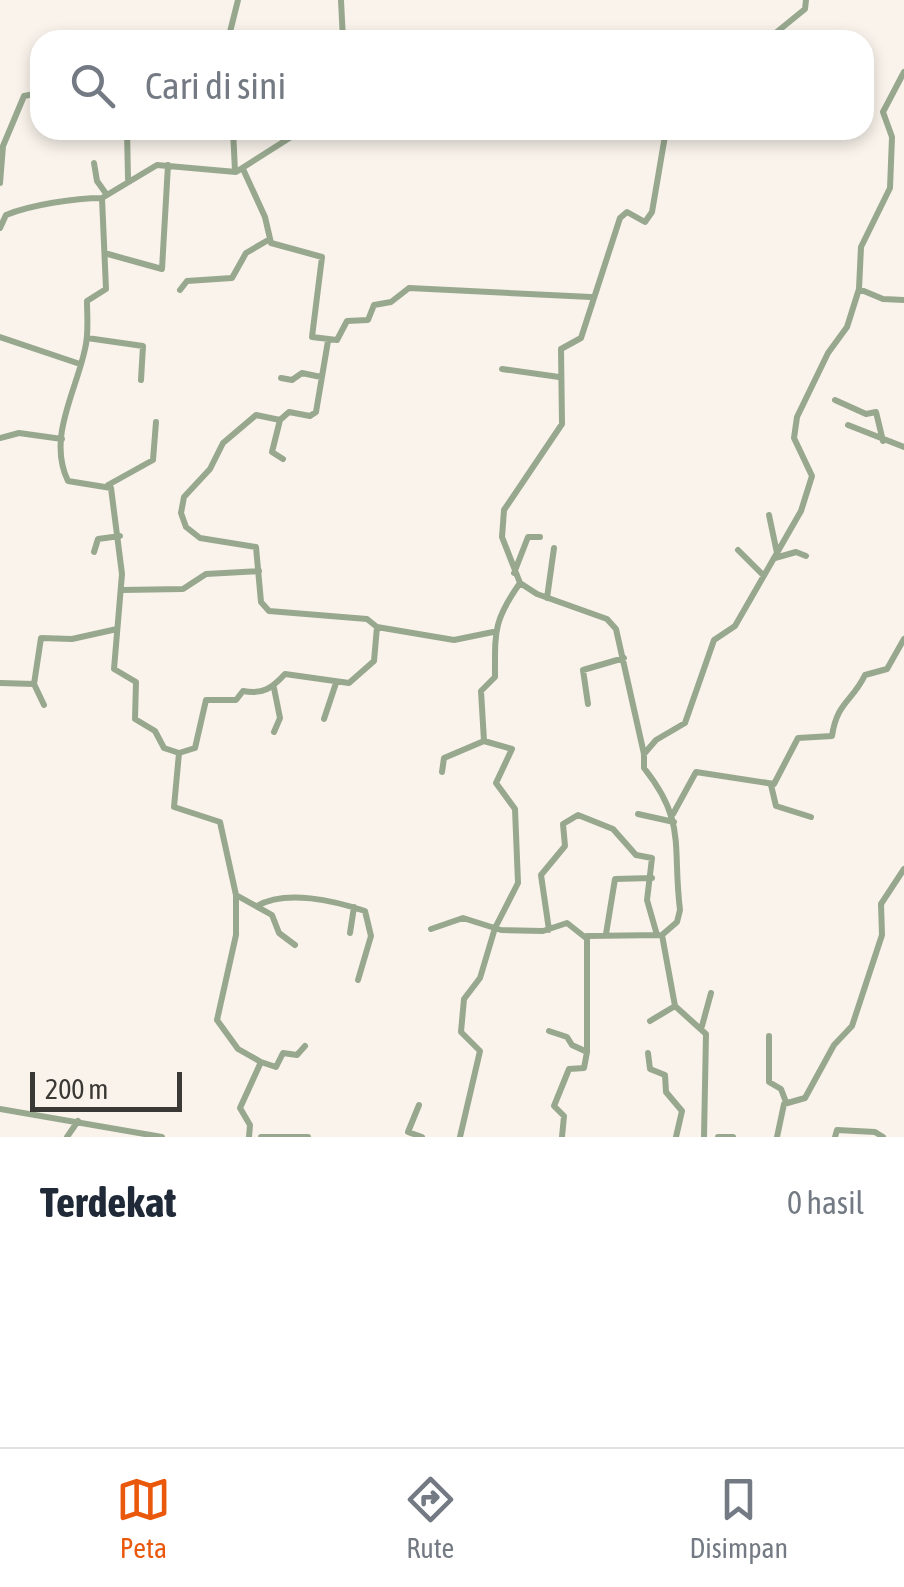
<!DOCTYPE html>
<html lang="id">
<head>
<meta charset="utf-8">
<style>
	:root { --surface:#fff; --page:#f6f6f7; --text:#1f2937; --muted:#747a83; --line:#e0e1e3; --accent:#ea580c }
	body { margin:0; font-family:"Asap Condensed",sans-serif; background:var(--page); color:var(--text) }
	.scale { position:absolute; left:30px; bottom:25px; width:152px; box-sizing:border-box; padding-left:10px; border:5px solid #3b3935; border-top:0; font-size:28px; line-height:35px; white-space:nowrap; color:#3b3935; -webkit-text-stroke:8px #f9f3eb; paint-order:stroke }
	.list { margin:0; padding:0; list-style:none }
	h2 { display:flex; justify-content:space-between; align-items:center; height:130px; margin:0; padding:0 40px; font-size:42px }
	h2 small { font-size:32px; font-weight:400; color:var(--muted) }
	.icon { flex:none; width:55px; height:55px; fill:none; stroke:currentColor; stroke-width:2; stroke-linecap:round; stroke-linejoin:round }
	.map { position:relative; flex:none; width:904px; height:1137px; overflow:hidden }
	.search { position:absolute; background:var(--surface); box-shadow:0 5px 15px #0003; left:30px; right:30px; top:30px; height:110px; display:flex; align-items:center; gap:25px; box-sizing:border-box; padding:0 35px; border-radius:30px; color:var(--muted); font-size:38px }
	.sheet { height:310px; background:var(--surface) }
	nav { display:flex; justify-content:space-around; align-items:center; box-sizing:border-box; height:140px; border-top:2px solid var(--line); background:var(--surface); font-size:28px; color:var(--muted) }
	nav a { display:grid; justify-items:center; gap:5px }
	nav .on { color:var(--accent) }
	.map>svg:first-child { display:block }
</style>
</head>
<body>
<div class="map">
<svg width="904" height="1137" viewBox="0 0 904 1137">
	<rect width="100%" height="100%" fill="#f9f3eb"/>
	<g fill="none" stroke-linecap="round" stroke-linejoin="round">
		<!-- minor -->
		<path stroke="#98a88f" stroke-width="6" d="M341 0 343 40
			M228 40 238 0
			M767 40 805 9 806 0
			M127 130 128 179
			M233 130 235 171
			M666 130 652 212 645 222 627 212 620 218 581 338 561 349 562 424 504 510 502 537 520 583 537 594 607 619 616 629 644 754V768C687 822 672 846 680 910L677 922 662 935 675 1006 706 1034 704 1137
			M94 163 97 181 107 195
			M243 169 265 217 271 243 322 257 312 337 337 340 347 321 368 320 374 305 391 302 409 288 591 297
			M0 183 3 146 24 96 40 93
			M0 228 6 215C30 205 75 198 102 198
			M108 254 162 269 168 165
			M859 289 861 247 890 188 892 137 883 112 904 72
			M180 290 187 281 232 278 246 253 270 239
			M0 337 80 364
			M87 338 143 346 141 380
			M502 369 559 377
			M281 378 292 380 302 373 321 377
			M835 400 866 414 876 412 883 441
			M280 420 256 415 223 443 210 469 184 497 181 513 186 527 200 538 256 547 261 602 269 611 367 619 377 627
			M848 425 904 447
			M0 438 19 433 62 439
			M283 459 272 452 280 420 289 412 310 416 316 412 328 341
			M108 485 153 460 156 422
			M769 515 777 553
			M738 550 763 575
			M94 552 98 539 120 536
			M775 558 796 552 806 556
			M514 573 528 537H540
			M122 590 183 589 206 574 259 571
			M547 598 554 548
			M0 683 34 684
			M274 688 280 718 274 732
			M588 704 583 670 624 658
			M44 705 34 684 41 638 72 639 117 629
			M324 719 336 683
			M179 753 195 748 206 700H236L243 691C263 695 272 688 285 674L349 683 374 661 377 627 454 640 493 632
			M644 754 656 740 685 723 714 640 735 626 801 511 812 476 794 438 797 417 828 353 847 327 859 289 883 299 904 300
			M442 772 444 758 484 741
			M771 785 776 806 811 817
			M638 814 674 822
			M673 814 696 772 774 784 798 738 832 736C837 702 852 702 865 675L887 669 904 639
			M236 895 272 915 279 933 295 945
			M257 906C286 889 335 901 365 911L371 936 358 980
			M431 929 463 918 501 930 543 931 567 923 586 938
			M549 930 541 875 565 846 563 824 578 815 613 829 636 855 652 858 647 900 657 935
			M350 933 354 907
			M606 934 615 879 652 878
			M650 1021 675 1006
			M702 1026 711 993
			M549 1031 567 1037 572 1045 587 1052
			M769 1036V1082L781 1089 786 1102
			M648 1053 650 1069 665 1075 666 1092 682 1111 676 1137
			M261 1062 276 1067 283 1053 297 1055 305 1046
			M419 1105 408 1132 422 1137
			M0 1109 162 1137
			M67 1137 78 1121
			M249 1137 250 1125 240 1108 261 1062 238 1049 217 1020 236 935V895L220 822 174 807 179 753 164 748 155 731 135 719 136 682 114 669 122 574 111 488 68 481C47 438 76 392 85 349 89 334 87 317 87 301L106 289 102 198 157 165 236 172 302 130
			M261 1137H308
			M460 1137 480 1051 461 1032 464 999 480 978 495 928 518 883 515 809 496 783 512 749 484 741 481 691 495 677C495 632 493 621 520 583
			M562 1137 564 1116 554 1106 569 1069 584 1068 587 1052V936L661 935
			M718 1137H733
			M777 1137 784 1104 805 1098 834 1045 852 1026 882 935 881 904 904 869
			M835 1137 837 1130 875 1132 883 1137"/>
	</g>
</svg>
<div class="scale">200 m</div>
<div class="search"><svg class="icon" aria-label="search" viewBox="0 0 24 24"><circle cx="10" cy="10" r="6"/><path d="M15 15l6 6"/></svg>Cari di sini</div>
</div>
<section class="sheet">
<h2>Terdekat<small>0 hasil</small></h2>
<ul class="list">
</ul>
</section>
<nav>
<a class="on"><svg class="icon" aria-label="map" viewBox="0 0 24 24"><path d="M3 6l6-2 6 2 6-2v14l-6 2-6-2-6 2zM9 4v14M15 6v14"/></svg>Peta</a>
<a><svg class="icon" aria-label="directions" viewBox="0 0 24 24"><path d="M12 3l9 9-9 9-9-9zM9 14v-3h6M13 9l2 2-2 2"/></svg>Rute</a>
<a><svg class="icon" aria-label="saved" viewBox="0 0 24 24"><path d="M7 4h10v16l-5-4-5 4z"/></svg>Disimpan</a>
</nav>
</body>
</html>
